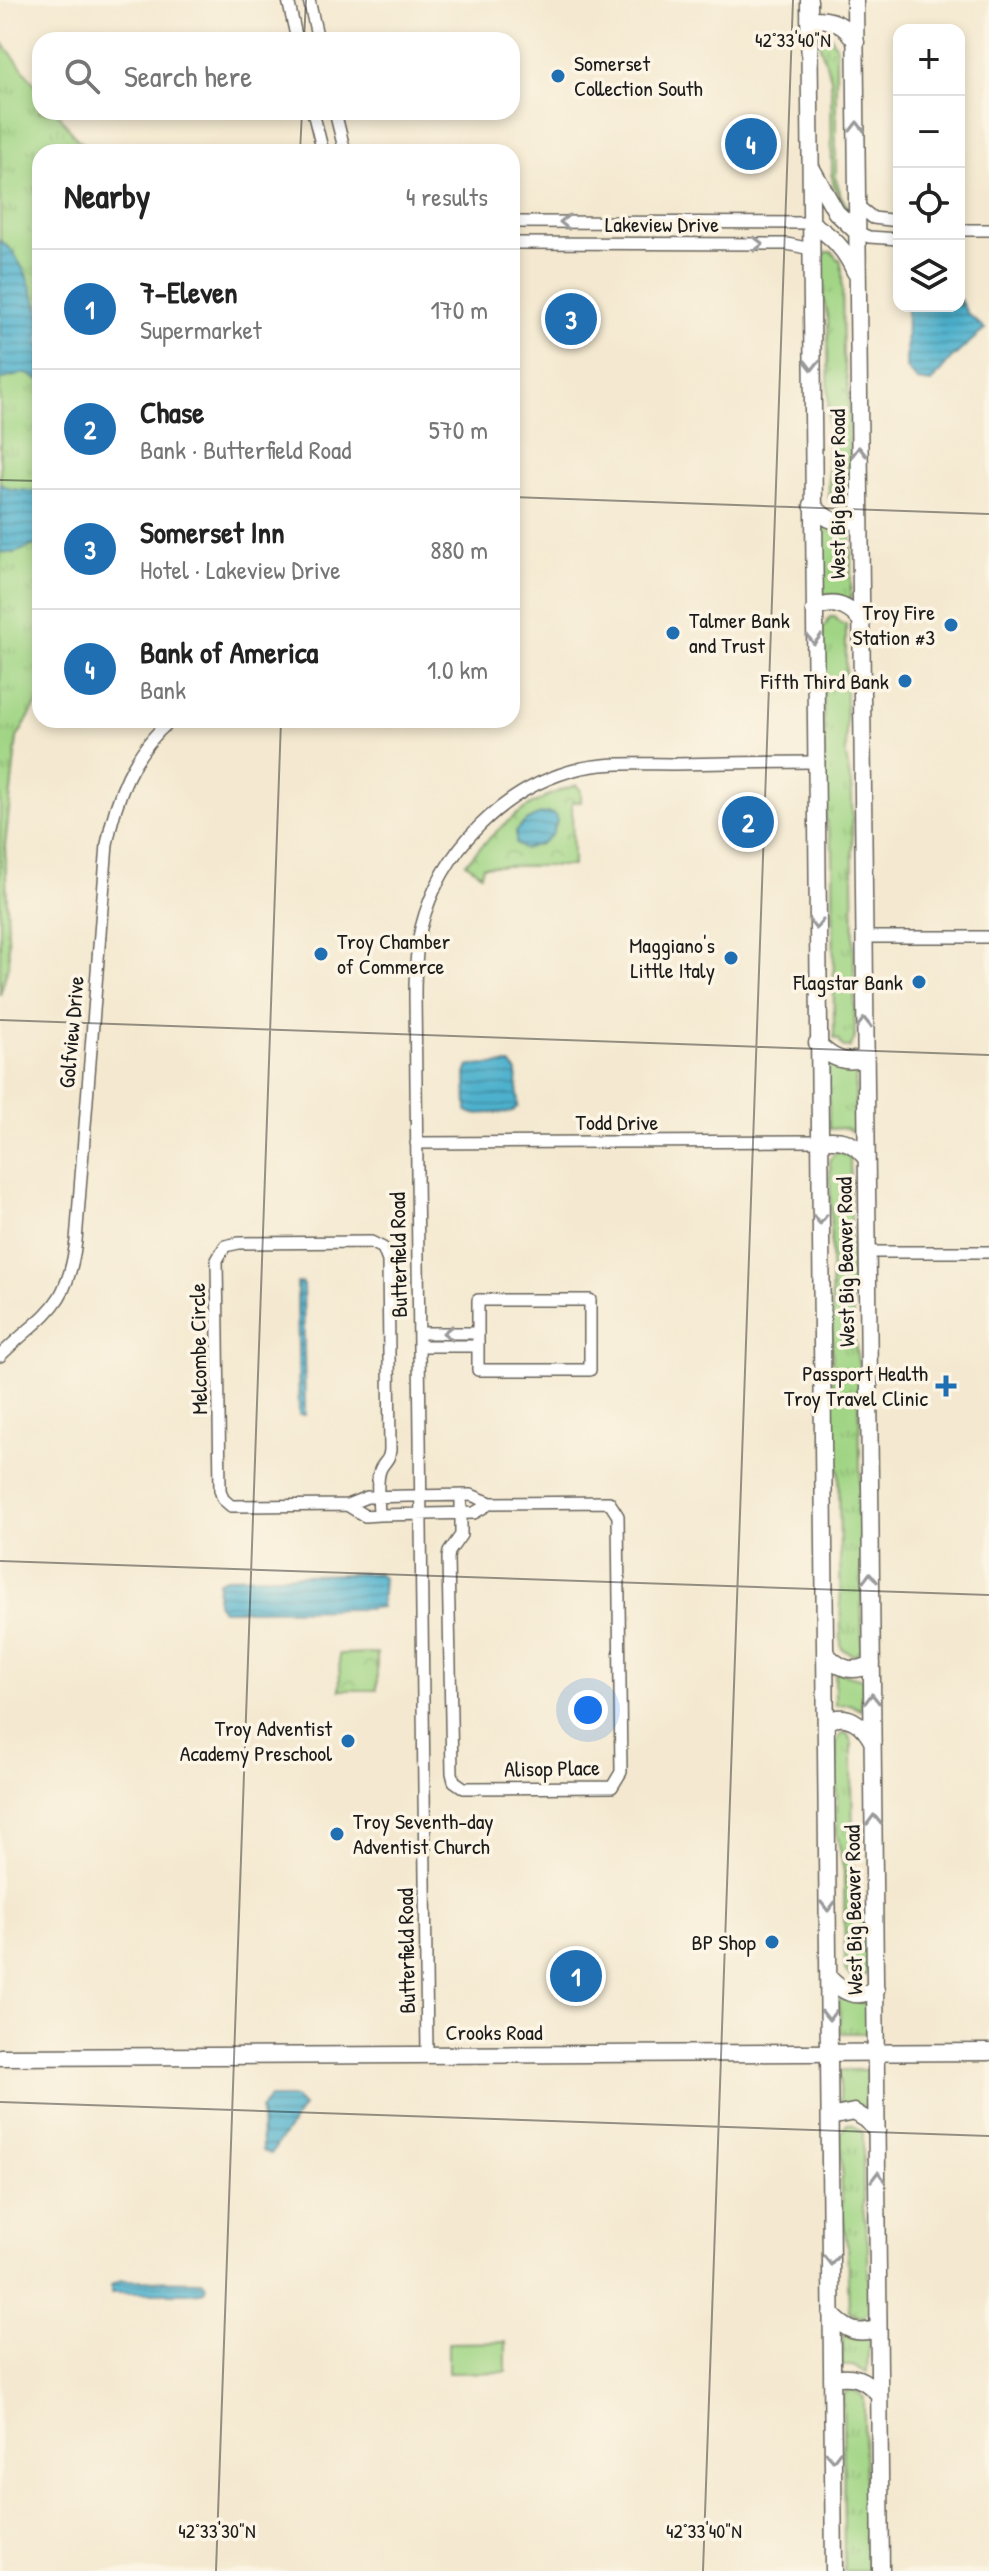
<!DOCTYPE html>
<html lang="en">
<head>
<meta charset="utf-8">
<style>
	:root { --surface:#fff; --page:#f6f6f6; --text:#222; --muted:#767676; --line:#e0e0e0; --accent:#1f6fb2 }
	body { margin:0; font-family:"Patrick Hand",sans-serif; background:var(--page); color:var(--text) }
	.controls { position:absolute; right:24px; top:24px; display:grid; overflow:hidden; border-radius:16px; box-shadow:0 4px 12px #0003 }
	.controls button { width:72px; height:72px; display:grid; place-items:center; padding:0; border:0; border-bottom:2px solid var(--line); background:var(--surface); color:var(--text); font:40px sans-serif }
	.you { position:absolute; left:588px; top:1710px; width:28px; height:28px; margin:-20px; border:6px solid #fff; border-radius:50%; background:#1a73e8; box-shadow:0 0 0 12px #1a73e833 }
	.badge { display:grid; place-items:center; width:52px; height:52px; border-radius:50%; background:var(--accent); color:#fff; font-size:26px; font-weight:700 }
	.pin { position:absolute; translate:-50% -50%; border:4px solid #fff; box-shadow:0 2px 8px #0006 }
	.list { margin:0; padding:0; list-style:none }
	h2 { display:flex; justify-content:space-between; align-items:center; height:104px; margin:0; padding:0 32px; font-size:34px }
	h2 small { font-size:26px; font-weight:400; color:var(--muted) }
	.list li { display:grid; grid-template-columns:52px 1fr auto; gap:24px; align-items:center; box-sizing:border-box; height:120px; padding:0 32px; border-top:2px solid var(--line) }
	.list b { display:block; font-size:30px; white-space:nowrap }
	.list p { margin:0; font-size:26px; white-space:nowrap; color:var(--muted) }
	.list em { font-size:26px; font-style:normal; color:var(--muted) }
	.icon { flex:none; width:44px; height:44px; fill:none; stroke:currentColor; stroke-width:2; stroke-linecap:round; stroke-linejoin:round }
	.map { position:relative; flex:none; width:989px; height:2571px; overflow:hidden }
	.search { position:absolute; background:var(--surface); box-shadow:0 4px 12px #0003; left:32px; top:32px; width:488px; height:88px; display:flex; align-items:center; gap:20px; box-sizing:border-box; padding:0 28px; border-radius:24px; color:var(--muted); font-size:30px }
	.panel { position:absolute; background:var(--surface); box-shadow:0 4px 12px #0003; left:32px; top:144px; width:488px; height:584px; border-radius:24px }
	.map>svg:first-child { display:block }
</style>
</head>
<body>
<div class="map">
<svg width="989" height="2571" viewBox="0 0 989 2571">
	<defs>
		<pattern id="grass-tufts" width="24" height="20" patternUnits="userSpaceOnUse" patternTransform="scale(2)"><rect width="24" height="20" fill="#a1d585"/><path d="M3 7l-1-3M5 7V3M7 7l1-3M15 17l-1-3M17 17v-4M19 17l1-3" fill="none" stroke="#8ab672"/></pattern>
		<pattern id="park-crowns" width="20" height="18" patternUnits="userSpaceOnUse" patternTransform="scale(2)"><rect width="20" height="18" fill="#a1d585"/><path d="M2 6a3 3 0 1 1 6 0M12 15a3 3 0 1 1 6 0" fill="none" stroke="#8ab672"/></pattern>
		<pattern id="water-rules" width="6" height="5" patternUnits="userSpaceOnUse" patternTransform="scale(2)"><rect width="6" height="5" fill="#4eb1cd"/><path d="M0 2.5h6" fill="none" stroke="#408fa6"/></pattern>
	</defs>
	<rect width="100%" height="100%" fill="#fcf5e5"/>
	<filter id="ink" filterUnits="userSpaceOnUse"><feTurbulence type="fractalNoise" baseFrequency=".0125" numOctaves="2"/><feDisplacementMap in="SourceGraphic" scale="16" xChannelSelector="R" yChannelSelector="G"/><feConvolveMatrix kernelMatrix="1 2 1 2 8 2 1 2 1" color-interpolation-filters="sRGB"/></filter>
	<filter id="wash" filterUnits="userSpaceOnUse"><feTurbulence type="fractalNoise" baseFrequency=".006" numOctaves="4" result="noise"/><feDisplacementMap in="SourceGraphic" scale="32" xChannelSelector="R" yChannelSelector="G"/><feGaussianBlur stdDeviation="1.8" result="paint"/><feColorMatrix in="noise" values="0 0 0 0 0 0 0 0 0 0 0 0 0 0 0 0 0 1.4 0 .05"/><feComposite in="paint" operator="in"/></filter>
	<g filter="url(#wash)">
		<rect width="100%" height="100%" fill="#f4e9d0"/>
		<!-- grass -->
		<path fill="url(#grass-tufts)" stroke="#5e7850" stroke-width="2" d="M825 34H830L834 43 836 44V179L841 196 848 207 845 209 834 187 832 176 831 78 819 43Z
			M0 39 40 91V112H57L76 138 95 152H40V698L17 738 5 846 9 962 0 995Z
			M827 252H832L837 259H840L842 270 843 355 849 391 850 499 844 507 839 508 829 499 828 320 821 285 820 261Z
			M826 526 834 530 851 531V600L838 595H823V528Z
			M830 617H835L841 624H846V756L852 791 855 1038 850 1048H844L838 1039H834L833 851 825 815 822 626H825Z
			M828 1064 842 1069 856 1068 854 1133 846 1128 829 1129Z
			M837 1151 850 1157 853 1329 859 1367 862 1648 855 1656 842 1649 841 1645 839 1474 833 1438 830 1159Z
			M837 1672 863 1679 861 1710 850 1704 835 1705V1675Z
			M842 1733H847L852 1743 853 1895 866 1931 867 1973 858 1981H854L845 1970 844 1871 837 1834 836 1742Z
			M841 1997 854 2002 867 2003 868 2031 865 2033H840L839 1998Z
			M842 2070H867V2107L840 2102V2071Z
			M847 2124H852L863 2133V2208L868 2244 869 2310 863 2318 849 2311 847 2245 842 2210 841 2133Z
			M843 2334 854 2339H869L867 2372 852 2366H842Z
			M848 2387 853 2388 864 2398 865 2545 869 2571H844L843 2398Z"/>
		<!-- park -->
		<path fill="url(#park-crowns)" stroke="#5e7850" stroke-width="2" d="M577 785 581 791V802H572L573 866H483L481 874 466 863C498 827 529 798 577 785Z
			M377 1653V1690H340L339 1654Z"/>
		<!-- garden -->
		<path fill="#a1d585" stroke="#5e7850" stroke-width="2" d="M506 2342V2372L448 2373V2343Z"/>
		<!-- water -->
		<path fill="url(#water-rules)" stroke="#356674" stroke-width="2" d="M0 240 13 252 26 274 40 313V380L25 373 0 380Z
			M959 298 967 313 985 329 951 359 931 383 917 381 906 368 907 306H959Z
			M0 483 10 489 40 492V543L14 553 0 552Z
			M549 813 555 815 557 821 552 835 540 844 524 849 516 843V831C524 821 536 814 549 813Z
			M510 1064 517 1072 518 1106 512 1112 474 1114 467 1111 466 1074 469 1066Z
			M297 1283H303L305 1415H299Z
			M378 1573 383 1578 381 1607 365 1609 222 1610 217 1603 218 1581 229 1577Z
			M269 2098H294L303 2107 271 2154 262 2151 261 2109Z
			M121 2280 203 2281 206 2286 204 2291 192 2293H111V2285Z"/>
	</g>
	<g filter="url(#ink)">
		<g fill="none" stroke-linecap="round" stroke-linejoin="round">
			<defs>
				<path id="minor" d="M288 0 297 40
					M309 0 318 40
					M313 112 323 152
					M335 112 345 152
					M857 205 873 218 899 221
					M512 222 811 223
					M959 230H989
					M857 232 869 237 899 239
					M512 243 787 244 811 249
					M863 937H989
					M416 1143 819 1141
					M867 1252H989
					M478 1300H590V1370H478Z
					M419 1333H478
					M419 1346H478
					M0 1356C44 1312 67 1311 76 1241L107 844C116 797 133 752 171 720
					M347 1505 365 1516 379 1515 474 1513 491 1503
					M379 1515C379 1502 375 1480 381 1468 386 1460 389 1460 390 1450L388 1261 383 1248 371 1242 239 1243 225 1246 217 1260 220 1490 223 1499 231 1506 347 1505 367 1497 408 1496 471 1495 491 1503 609 1502 618 1516 621 1772 612 1787 464 1788 454 1781 452 1773 448 1558 449 1552 461 1535V1495
					M427 2054 415 995C415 973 416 950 421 928 440 851 504 786 582 768 612 762 643 764 674 764 721 763 768 762 815 762"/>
				<path id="secondary" d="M0 2057 989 2052"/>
				<path id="primary" d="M809 0 834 2571
					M855 0 881 2571
					M809 19C831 18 844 23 856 42
					M812 169 836 212 857 232
					M811 223C832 236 845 249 855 272
					M812 505C827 521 839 526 860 518
					M814 610C832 599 846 605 860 619
					M817 1043C832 1059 844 1064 865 1058
					M819 1141C839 1138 852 1140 865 1157
					M825 1653C840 1669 851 1674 872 1664
					M826 1722C846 1711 862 1723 872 1741
					M829 1978C844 1993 855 1999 876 1990
					M830 2117 854 2112 867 2120 877 2131
					M831 2314C846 2330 857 2336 878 2328
					M832 2378C853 2374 863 2378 879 2394"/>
			</defs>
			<!-- minor casing -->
			<use href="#minor" stroke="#68645b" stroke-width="14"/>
			<!-- secondary casing -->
			<use href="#secondary" stroke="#68645b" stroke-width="19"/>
			<!-- primary casing -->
			<use href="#primary" stroke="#68645b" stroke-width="19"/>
			<!-- minor -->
			<use href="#minor" stroke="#fff" stroke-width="11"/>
			<!-- secondary -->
			<use href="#secondary" stroke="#fff" stroke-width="16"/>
			<!-- primary -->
			<use href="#primary" stroke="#fff" stroke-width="16"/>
		</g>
		<!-- one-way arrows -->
		<defs><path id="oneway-chevron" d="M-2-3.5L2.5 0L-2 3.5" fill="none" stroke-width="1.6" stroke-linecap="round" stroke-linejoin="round" transform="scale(2)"/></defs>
		<g stroke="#999">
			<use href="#oneway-chevron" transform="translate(857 127) rotate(-90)"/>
			<use href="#oneway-chevron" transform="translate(565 222) rotate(-179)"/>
			<use href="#oneway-chevron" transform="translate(758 244)"/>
			<use href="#oneway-chevron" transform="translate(812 365) rotate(90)"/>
			<use href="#oneway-chevron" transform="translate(859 452) rotate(-91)"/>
			<use href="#oneway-chevron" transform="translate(814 639) rotate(90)"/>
			<use href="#oneway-chevron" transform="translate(816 924) rotate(90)"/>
			<use href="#oneway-chevron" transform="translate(864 1023) rotate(-91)"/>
			<use href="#oneway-chevron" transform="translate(820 1219) rotate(89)"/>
			<use href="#oneway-chevron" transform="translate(448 1333) rotate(180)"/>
			<use href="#oneway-chevron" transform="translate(870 1578) rotate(-91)"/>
			<use href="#oneway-chevron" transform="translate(872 1699) rotate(-91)"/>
			<use href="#oneway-chevron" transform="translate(874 1820) rotate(-91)"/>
			<use href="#oneway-chevron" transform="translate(828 1906) rotate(90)"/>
			<use href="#oneway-chevron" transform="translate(829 2015) rotate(89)"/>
			<use href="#oneway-chevron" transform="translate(878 2177) rotate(-91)"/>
			<use href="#oneway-chevron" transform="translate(831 2260) rotate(90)"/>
			<use href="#oneway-chevron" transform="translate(833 2456) rotate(89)"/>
		</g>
	</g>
	<!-- ticks -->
	<path fill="none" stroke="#1c1c1c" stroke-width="2" stroke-opacity="0.45" d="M304 40 306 0M300 152 302 112M0 480 40 481M512 497 989 514M0 1020 989 1055M0 1561 989 1595M0 2102 989 2136M216 2571 281 720M703 2571 793 0"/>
	<!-- markers -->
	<g fill="#1f6fb2" stroke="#fcf5e5" stroke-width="3">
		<circle cx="558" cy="76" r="8"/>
		<circle cx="951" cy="625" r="8"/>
		<circle cx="673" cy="633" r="8"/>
		<circle cx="905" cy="681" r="8"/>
		<circle cx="321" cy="954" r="8"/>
		<circle cx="731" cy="958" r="8"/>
		<circle cx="919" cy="982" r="8"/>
		<path d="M942 1374h8v8h8v8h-8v8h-8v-8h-8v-8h8z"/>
		<circle cx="348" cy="1741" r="8"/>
		<circle cx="337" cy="1834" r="8"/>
		<circle cx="772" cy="1942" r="8"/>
	</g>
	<g text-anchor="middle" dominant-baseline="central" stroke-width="7" stroke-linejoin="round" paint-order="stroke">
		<!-- poi labels -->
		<g font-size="22" fill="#1c1c1c" stroke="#fcf5e5" text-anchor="end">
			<text x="574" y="63" text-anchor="start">Somerset<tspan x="574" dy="25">Collection South</tspan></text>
			<text x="935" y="612">Troy Fire<tspan x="935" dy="25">Station #3</tspan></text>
			<text x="689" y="620" text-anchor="start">Talmer Bank<tspan x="689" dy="25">and Trust</tspan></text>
			<text x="889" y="681">Fifth Third Bank</text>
			<text x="337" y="941" text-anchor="start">Troy Chamber<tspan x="337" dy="25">of Commerce</tspan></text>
			<text x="715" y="945">Maggiano's<tspan x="715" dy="25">Little Italy</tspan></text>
			<text x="903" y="982">Flagstar Bank</text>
			<text x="928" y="1373">Passport Health<tspan x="928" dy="25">Troy Travel Clinic</tspan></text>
			<text x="332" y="1728">Troy Adventist<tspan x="332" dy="25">Academy Preschool</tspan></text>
			<text x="353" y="1821" text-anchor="start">Troy Seventh-day<tspan x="353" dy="25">Adventist Church</tspan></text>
			<text x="756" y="1942">BP Shop</text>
		</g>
		<!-- street labels -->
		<g font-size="22" fill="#1c1c1c" stroke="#fcf5e5">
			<text x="662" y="224">Lakeview Drive</text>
			<text transform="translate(837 494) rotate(-90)">West Big Beaver Road</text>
			<text transform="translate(71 1032) rotate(-85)">Golfview Drive</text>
			<text x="617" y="1122">Todd Drive</text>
			<text transform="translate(398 1255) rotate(-91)">Butterfield Road</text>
			<text transform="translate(845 1262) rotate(-91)">West Big Beaver Road</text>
			<text transform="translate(198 1349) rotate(-91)">Melcombe Circle</text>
			<text transform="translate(552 1768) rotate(-1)">Alisop Place</text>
			<text transform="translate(853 1910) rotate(-91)">West Big Beaver Road</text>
			<text transform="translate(406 1951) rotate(-91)">Butterfield Road</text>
			<text x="494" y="2032">Crooks Road</text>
		</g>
	</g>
	<g font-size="20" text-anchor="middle" fill="#1c1c1c" stroke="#fcf5e5" stroke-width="7" stroke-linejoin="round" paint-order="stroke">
		<text x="793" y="47">42°33'40"N</text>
		<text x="217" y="2538">42°33'30"N</text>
		<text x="704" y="2538">42°33'40"N</text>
	</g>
</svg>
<div class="controls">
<button>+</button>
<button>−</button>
<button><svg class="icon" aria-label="locate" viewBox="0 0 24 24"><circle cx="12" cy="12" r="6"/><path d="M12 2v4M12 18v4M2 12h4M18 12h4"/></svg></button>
<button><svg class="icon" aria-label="layers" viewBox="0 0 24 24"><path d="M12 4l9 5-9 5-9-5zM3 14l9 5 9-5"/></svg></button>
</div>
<div class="you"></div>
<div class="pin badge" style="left:576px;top:1976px">1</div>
<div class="pin badge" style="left:748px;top:822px">2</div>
<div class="pin badge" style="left:571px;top:319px">3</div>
<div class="pin badge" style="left:751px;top:144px">4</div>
<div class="search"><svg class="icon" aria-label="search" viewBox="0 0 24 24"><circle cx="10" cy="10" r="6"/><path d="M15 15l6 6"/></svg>Search here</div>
<section class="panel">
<h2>Nearby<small>4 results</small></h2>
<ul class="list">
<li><span class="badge">1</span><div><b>7-Eleven</b><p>Supermarket</p></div><em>170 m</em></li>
<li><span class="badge">2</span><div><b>Chase</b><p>Bank · Butterfield Road</p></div><em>570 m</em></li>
<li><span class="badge">3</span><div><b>Somerset Inn</b><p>Hotel · Lakeview Drive</p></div><em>880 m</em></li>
<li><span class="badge">4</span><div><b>Bank of America</b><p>Bank</p></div><em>1.0 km</em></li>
</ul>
</section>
</div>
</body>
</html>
